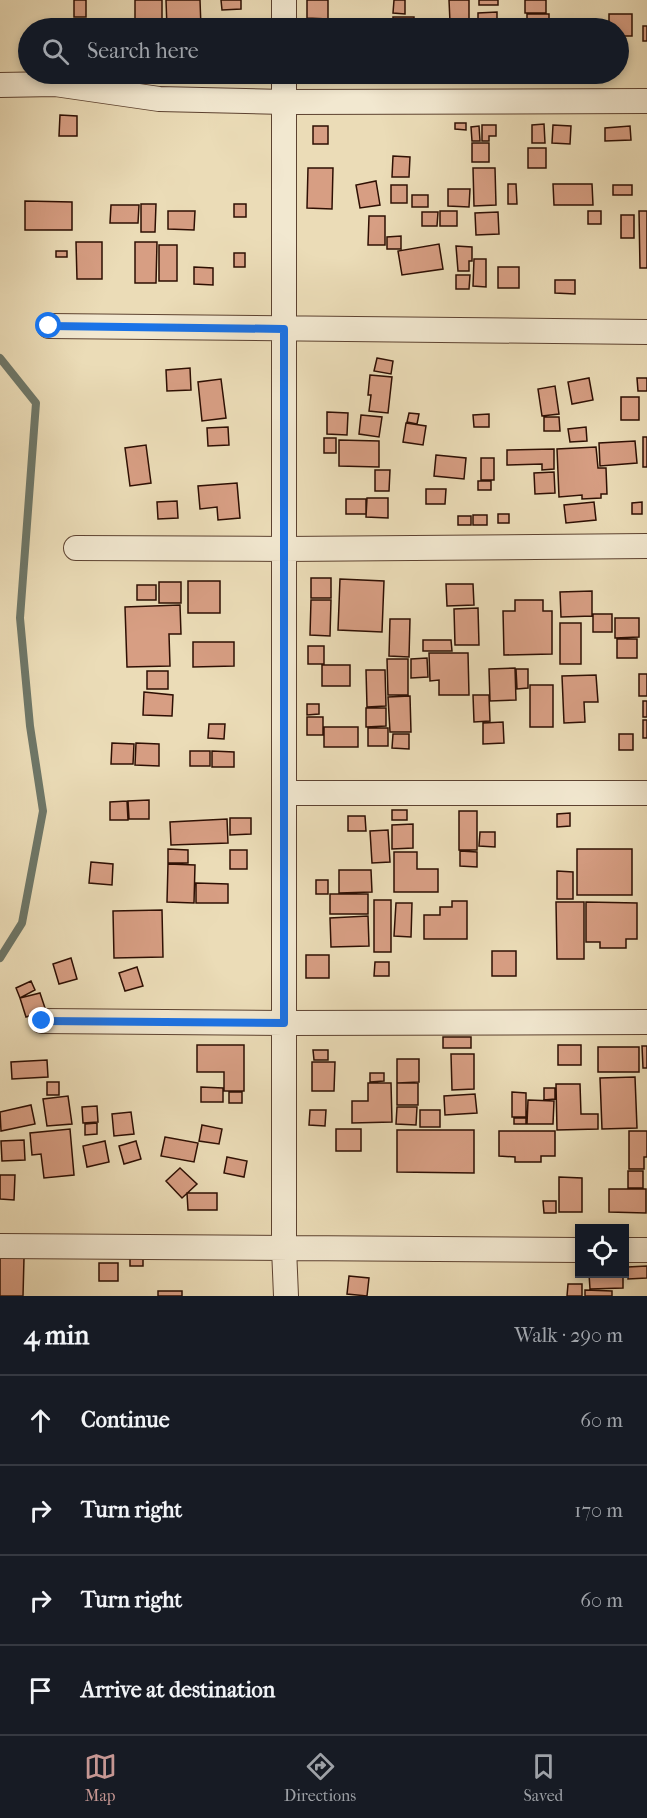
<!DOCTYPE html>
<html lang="en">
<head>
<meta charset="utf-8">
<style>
	:root { --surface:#171b24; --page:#20242c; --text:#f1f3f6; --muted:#9ea1a6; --line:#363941; --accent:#c59692 }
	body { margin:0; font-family:"IM FELL French Canon",serif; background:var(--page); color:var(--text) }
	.controls { position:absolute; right:18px; bottom:18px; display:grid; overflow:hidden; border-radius:0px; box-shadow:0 3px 9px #0003 }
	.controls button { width:54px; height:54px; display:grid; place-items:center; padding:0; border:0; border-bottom:2px solid var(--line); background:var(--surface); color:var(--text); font:30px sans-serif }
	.stop { position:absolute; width:18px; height:18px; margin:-14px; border:4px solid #1a73e8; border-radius:50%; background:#fff }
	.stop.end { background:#1a73e8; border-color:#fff; box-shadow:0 2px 6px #0008 }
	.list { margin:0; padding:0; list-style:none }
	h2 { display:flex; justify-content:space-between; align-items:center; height:78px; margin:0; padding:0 24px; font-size:26px }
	h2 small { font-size:20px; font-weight:400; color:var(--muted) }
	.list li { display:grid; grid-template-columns:39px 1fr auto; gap:18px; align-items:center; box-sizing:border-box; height:90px; padding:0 24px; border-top:2px solid var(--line) }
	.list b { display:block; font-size:22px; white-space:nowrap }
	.list em { font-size:20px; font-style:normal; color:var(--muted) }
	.icon { flex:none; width:33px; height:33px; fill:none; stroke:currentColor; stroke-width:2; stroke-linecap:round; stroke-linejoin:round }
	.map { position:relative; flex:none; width:647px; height:1296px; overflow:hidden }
	.search { position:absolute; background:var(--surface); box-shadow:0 3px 9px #0003; left:18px; right:18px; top:18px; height:66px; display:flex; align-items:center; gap:15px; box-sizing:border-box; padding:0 21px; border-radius:33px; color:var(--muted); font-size:22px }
	.sheet { height:438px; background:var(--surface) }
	nav { display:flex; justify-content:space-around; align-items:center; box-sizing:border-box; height:84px; border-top:2px solid var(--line); background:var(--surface); font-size:16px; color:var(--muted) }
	nav a { display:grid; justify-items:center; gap:3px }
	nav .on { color:var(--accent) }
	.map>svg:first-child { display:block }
</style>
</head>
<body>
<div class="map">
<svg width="647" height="1296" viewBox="0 0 647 1296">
	<rect width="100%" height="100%" fill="#ebdcb7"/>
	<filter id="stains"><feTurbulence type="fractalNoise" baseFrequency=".00333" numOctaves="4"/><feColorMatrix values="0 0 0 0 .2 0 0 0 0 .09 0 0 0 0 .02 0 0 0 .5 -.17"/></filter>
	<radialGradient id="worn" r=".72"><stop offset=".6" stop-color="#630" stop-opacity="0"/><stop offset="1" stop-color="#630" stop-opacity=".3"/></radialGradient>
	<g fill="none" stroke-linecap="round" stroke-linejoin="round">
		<!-- stream -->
		<path stroke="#6e7768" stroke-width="8" d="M0 358 36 403 20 618 30 726 43 811 22 923 0 958"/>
	</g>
	<!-- building -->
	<path fill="#d79e83" stroke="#2e0f03" stroke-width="1.5" d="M74 0H86V17H74Z
		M135 0H162V28H135Z
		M166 0H200L201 28H167Z
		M221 0H241V9L222 10Z
		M307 0H328V19L307 18Z
		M394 0H405V14L393 13Z
		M449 0H469V21L450 22Z
		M479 0H498V5H479Z
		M525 0H546V13H525Z
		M497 12V28H478V13Z
		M527 14H549V28H527Z
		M609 14H632V36H618V28H609Z
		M393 17H414V28H393Z
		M311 20H323V28H311Z
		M643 26H647V41H643Z
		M60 115 77 116V136H59Z
		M455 123H466V130L455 129Z
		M544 124 545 143H532V125Z
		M482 125H496V136H489V141H482Z
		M553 125 571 126 570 144 552 143Z
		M313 126H328V144H313Z
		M479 126 480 141H472L471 127Z
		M630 126 631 140 605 141V128Z
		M472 143H489V162H472Z
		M528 148H546V168H528Z
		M393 156 410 157 409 177H392Z
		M308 168H333L332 209 307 208Z
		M473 168H495L496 205 474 206Z
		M376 181 380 205 360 208 356 185Z
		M508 184H516L517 204H508Z
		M553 184H592L593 205H554Z
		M391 185H407V203H391Z
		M613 185H632V195H613Z
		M448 189H470L469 207 448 206Z
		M412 195H428V207H412Z
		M25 201 72 202V230H25Z
		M141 204H156L155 232H141Z
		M234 204H246V217H234Z
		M111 205H139L138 223H110Z
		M168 211H195L194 230 168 229Z
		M440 211H457V226H440Z
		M588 211H601V224H588Z
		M639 211H647V268H640Z
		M422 212H438L437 226H422Z
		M498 212 499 234 476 235 475 213Z
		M621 215H634V238H621Z
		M369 216H385V245H368Z
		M401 236V249H387V237Z
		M76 242H102V279H77Z
		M135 242H157L156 283H135Z
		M439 244 443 269 402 275 398 251Z
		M159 245H177V281H159Z
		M456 246 472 247V261H469V271H458Z
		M56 251H67V257H56Z
		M234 253H245V267H234Z
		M474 259H486V287L473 286Z
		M194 267 213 268V285L194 284Z
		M498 267H519V288H498Z
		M456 275H470L469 289H456Z
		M555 280H575V294L555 293Z
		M377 358 393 361 391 374 374 371Z
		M190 368 191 390 167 391 166 370Z
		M370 375 392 377 388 413 369 411 371 395H368Z
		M589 378 593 400 572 404 568 382Z
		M637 378H647V391H638Z
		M221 379 226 418 202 421 198 382Z
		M555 386 559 414 542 416 538 389Z
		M621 397H639V420H621Z
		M327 412 348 413 347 435 327 434Z
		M409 413 419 414 417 424 407 422Z
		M489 414V427H474L473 415Z
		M361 415 382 417 379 437 359 434Z
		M544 417H559L560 431H544Z
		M406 423 426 426 423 445 403 442Z
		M228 427 229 445 208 446 207 428Z
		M586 427 587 441 570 442 568 429Z
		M643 437H647V467H643Z
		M324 438H336V453H324Z
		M339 440 379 441V467L339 466Z
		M635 441 637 463 600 466 599 443Z
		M146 445 151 483 130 486 125 448Z
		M596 447 598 468H606L607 494H601V498L582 499V495L559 497 557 449Z
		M554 449V469L542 470V464L507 465V450Z
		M436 455 466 458 464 479 434 476Z
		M481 458H494V480H481Z
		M375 470H390L389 491H375Z
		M554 472 555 493 535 494 534 473Z
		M478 481H491V490H478Z
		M237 483 240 518 218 520 217 507 200 509 198 486Z
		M426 489H446L445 504H426Z
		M367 498H388V518L366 517Z
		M346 499H366V514H346Z
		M177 501 178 518 158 519 157 502Z
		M594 502 596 520 566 523 564 505Z
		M642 502V514H632V503Z
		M498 514H509V523H498Z
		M473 515H487V525H473Z
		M458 516H471V525H458Z
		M311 578H331V598H311Z
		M340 579 384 581 382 632 338 630Z
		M188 581H220V613H188Z
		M159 582H181V603H159Z
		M446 584H473L474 605 447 606Z
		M137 585H156V600H137Z
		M592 591V616L561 617 560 592Z
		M311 600H331L330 636 310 635Z
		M515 600H543V611H552V654L504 655 503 611H515Z
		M180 605 181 634H169L170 666 127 667 125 607Z
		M478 608 479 645H455L454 609Z
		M593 614H612V632H593Z
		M615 618H639V637L615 638Z
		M390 619H410L409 657 389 656Z
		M560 623H581V664H560Z
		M617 639H637V658H617Z
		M423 640H451L452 651H423Z
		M193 642H234V666L193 667Z
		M308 646H324V664H308Z
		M429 653H468L469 695H439V680L430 681Z
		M427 658 428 677 411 678V659Z
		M387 659H408V695H388Z
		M322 665H350V686H322Z
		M515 668 516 700 490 701 489 669Z
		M516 669H528V688L517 689Z
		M366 670H385L386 706 367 707Z
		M147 671H168V689H147Z
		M639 674H647V696H639Z
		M596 675 598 702H584L585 722 564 723 562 676Z
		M530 685H553V727H530Z
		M144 692 173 695 172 716 143 715Z
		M473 695H489L490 721 474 722Z
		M410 696 411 732H390L388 697Z
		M643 701H647V717H643Z
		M307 704H319V714L307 715Z
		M366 708H386V726L366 727Z
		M307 717H323V735H307Z
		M643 720H647V738H643Z
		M503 722 504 743 483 744V723Z
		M209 724H225L224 739 208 738Z
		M324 727H358V747H324Z
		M368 728H388V746H368Z
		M393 734H409V749L392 748Z
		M619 734H633V750H619Z
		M112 743 134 744 133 764H111Z
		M136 743 159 744V766L135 765Z
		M190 751H210V766H190Z
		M212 751 234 752V767H212Z
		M149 800V819H129L128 801Z
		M127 801 128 820H110V802Z
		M392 810H407V820H392Z
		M459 811H477V850H459Z
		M570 813V826L557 827V814Z
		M348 816H365L366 831H348Z
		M230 818H251V834L230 835Z
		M227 819 228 843 171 845 170 822Z
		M413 824V848L392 849V825Z
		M388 830 390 862 372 863 370 831Z
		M480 832H495V847L479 846Z
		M168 849 188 850V863H168Z
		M577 849H632V895H577Z
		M230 850H247V869H230Z
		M460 851 477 852V867L460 866Z
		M394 852H417V869H438V892H394Z
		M91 862 113 864 112 885 89 883Z
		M168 864 195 865 194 903 167 902Z
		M339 870H371L372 892 339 893Z
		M557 871 573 872V899H557Z
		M316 880H328V894H316Z
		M196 883 228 884V903H196Z
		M330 894H368V914H330Z
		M374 900H391V952H374Z
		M452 901H467V939H424V915H440V907H452Z
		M556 902H584V959H557Z
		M586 902 637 903V939H626V948H600V942H586Z
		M396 903H412L411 937 394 936Z
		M162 910 163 957 114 958 113 911Z
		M368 916 369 946 331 947 330 918Z
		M492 951H516V976H492Z
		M306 955H329V978H306Z
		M71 958 77 979 59 984 53 964Z
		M375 962H389V976H374Z
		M137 967 143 986 125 991 119 973Z
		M31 981 35 990 20 998 16 988Z
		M40 993 46 1011 26 1017 20 998Z
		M443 1037H471V1048H443Z
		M197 1045H244V1091H224V1072H197Z
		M558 1045H581V1065H558Z
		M642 1046H647V1068H643Z
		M598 1047H639V1072H598Z
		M313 1050H328V1060H314Z
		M451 1054H474V1089L452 1090Z
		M397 1059H419V1082L397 1083Z
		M47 1060 48 1077 12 1079 11 1062Z
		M312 1062H335L334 1091H312Z
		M370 1073H384V1081L370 1082Z
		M635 1077 637 1128 602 1129 600 1078Z
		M47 1082H59V1095H47Z
		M368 1083H391L392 1122 352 1123V1101H368Z
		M397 1083H418V1105H397Z
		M556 1084H580L581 1114H598V1129L557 1130Z
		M201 1087 223 1088V1102H201Z
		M544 1088H555V1099L544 1100Z
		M229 1092H242V1103H229Z
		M512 1092 526 1093V1117H512Z
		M475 1094 477 1113 445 1115 444 1096Z
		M68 1096 72 1124 47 1126 43 1099Z
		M528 1100 554 1101 553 1124H527Z
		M31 1105 35 1124 1 1131 0 1112Z
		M97 1106 98 1122 83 1123 82 1107Z
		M397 1107H417L416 1125 396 1124Z
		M310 1110H326L325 1126 309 1125Z
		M420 1110H440V1127H420Z
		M131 1112 134 1134 114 1136 112 1114Z
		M514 1118H526V1124H514Z
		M97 1123V1134L85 1135V1124Z
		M202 1125 222 1129 219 1144 199 1141Z
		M70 1129 74 1175 44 1178 41 1154 32 1155 30 1133Z
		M336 1129H361V1151H336Z
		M397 1130H474V1173L397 1172Z
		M499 1131H555V1156H541V1162H515V1157L499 1156Z
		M629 1131H647V1157H644V1169H629Z
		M165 1137 198 1143 194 1162 161 1156Z
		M24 1140 25 1160 2 1161 1 1141Z
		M105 1141 109 1162 87 1167 83 1146Z
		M136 1141 141 1159 124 1164 119 1146Z
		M227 1157 247 1161 244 1177 224 1173Z
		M180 1168 197 1184 182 1198 166 1181Z
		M628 1171H643V1188H628Z
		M0 1175H15L14 1200 0 1199Z
		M559 1177 582 1178V1212H559Z
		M609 1189H646V1213L609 1212Z
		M187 1193H217V1210H188Z
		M543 1201H556V1213H544Z
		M130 1256H143V1266H130Z
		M0 1258H24L23 1296H0Z
		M99 1263H118V1281H99Z
		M647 1266V1278L628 1279V1267Z
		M589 1274H623V1288L590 1289Z
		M349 1276 369 1278 367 1296 347 1294Z
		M568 1284H582V1296H567Z
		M585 1290 612 1291V1296H585Z
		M158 1291H182V1296H158Z"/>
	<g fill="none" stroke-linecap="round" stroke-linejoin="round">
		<defs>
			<path id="minor" d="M284 0V28
				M284 74V1248L286 1296
				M0 85 55 84 159 99 284 102 647 101
				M49 326 647 332
				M76 548 284 549 647 546
				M284 793H647
				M42 1021 284 1023 647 1022
				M0 1246 580 1250
				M624 1250H647"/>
		</defs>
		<!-- minor casing -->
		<use href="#minor" stroke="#5d4230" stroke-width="26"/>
		<!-- minor -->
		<use href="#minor" stroke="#f2e8d0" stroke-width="24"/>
	</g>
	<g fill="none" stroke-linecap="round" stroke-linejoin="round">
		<!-- route -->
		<path stroke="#1a73e8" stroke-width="8" d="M42 1021 284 1023V329L49 326"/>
	</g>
	<rect width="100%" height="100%" filter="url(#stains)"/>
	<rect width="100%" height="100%" fill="url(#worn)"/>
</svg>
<div class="controls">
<button><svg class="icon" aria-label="locate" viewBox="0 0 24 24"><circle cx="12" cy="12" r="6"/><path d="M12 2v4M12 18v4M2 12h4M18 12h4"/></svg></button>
</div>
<div class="stop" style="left:49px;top:326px"></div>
<div class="stop end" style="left:42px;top:1021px"></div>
<div class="search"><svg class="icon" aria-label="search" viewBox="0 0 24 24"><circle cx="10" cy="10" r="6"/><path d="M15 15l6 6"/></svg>Search here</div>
</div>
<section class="sheet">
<h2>4 min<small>Walk · 290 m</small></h2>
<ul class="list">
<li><svg class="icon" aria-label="ahead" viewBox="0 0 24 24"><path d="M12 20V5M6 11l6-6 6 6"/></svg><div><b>Continue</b></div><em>60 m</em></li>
<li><svg class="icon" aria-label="right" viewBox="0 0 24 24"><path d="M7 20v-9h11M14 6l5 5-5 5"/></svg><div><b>Turn right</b></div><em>170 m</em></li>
<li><svg class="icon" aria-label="right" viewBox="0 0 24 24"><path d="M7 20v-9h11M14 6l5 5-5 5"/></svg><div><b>Turn right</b></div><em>60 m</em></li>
<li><svg class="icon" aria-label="arrive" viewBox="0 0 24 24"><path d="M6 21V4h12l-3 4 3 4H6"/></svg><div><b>Arrive at destination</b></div></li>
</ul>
</section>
<nav>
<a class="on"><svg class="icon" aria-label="map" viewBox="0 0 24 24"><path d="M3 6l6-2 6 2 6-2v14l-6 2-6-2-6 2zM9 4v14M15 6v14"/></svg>Map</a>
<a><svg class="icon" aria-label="directions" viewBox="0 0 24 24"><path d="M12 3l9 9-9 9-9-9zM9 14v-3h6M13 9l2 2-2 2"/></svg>Directions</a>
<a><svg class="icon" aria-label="saved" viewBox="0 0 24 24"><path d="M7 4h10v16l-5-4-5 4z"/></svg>Saved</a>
</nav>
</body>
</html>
